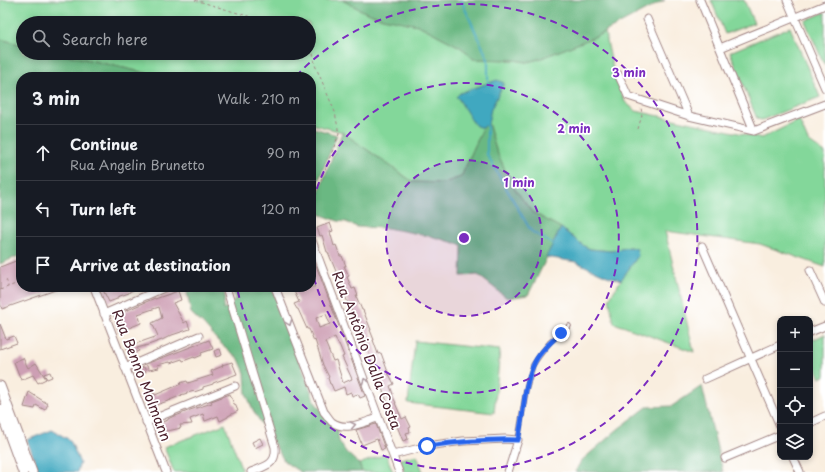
<!DOCTYPE html>
<html lang="en">
<head>
<meta charset="utf-8">
<style>
	:root { --surface:#171b24; --page:#242831; --text:#f1f3f6; --muted:#9ea1a6; --line:#363941 }
	body { margin:0; font-family:"Playpen Sans",sans-serif; background:var(--page); color:var(--text) }
	.controls { position:absolute; right:12px; bottom:12px; display:grid; overflow:hidden; border-radius:8px; box-shadow:0 2px 6px #0003 }
	.controls button { width:36px; height:36px; display:grid; place-items:center; padding:0; border:0; border-bottom:1px solid var(--line); background:var(--surface); color:var(--text); font:20px sans-serif }
	.stop { position:absolute; width:12px; height:12px; margin:-9px; border:3px solid #2563eb; border-radius:50%; background:#fff }
	.stop.end { background:#2563eb; border-color:#fff; box-shadow:0 1px 4px #0008 }
	.list { margin:0; padding:0; list-style:none }
	h2 { display:flex; justify-content:space-between; align-items:center; height:52px; margin:0; padding:0 16px; font-size:17px }
	h2 small { font-size:13px; font-weight:400; color:var(--muted) }
	.list li { display:grid; grid-template-columns:26px 1fr auto; gap:12px; align-items:center; box-sizing:border-box; height:56px; padding:0 16px; border-top:1px solid var(--line) }
	.list b { display:block; font-size:15px; white-space:nowrap }
	.list p { margin:0; font-size:13px; white-space:nowrap; color:var(--muted) }
	.list em { font-size:13px; font-style:normal; color:var(--muted) }
	.icon { flex:none; width:22px; height:22px; fill:none; stroke:currentColor; stroke-width:2; stroke-linecap:round; stroke-linejoin:round }
	.map { position:relative; flex:none; width:825px; height:472px; overflow:hidden }
	.search { position:absolute; background:var(--surface); box-shadow:0 2px 6px #0003; left:16px; top:16px; width:300px; height:44px; display:flex; align-items:center; gap:10px; box-sizing:border-box; padding:0 14px; border-radius:22px; color:var(--muted); font-size:15px }
	.panel { position:absolute; background:var(--surface); box-shadow:0 2px 6px #0003; left:16px; top:72px; width:300px; height:220px; border-radius:16px }
	.map>svg:first-child { display:block }
</style>
</head>
<body>
<div class="map">
<svg width="825" height="472" viewBox="0 0 825 472">
	<rect width="100%" height="100%" fill="#fff"/>
	<filter id="ink" filterUnits="userSpaceOnUse"><feTurbulence type="fractalNoise" baseFrequency=".025" numOctaves="2"/><feDisplacementMap in="SourceGraphic" scale="8" xChannelSelector="R" yChannelSelector="G"/><feConvolveMatrix kernelMatrix="1 2 1 2 8 2 1 2 1" color-interpolation-filters="sRGB"/></filter>
	<filter id="wash" filterUnits="userSpaceOnUse"><feTurbulence type="fractalNoise" baseFrequency=".012" numOctaves="4" result="noise"/><feDisplacementMap in="SourceGraphic" scale="16" xChannelSelector="R" yChannelSelector="G"/><feGaussianBlur stdDeviation="0.9" result="paint"/><feColorMatrix in="noise" values="0 0 0 0 0 0 0 0 0 0 0 0 0 0 0 0 0 1.4 0 .05"/><feComposite in="paint" operator="in"/></filter>
	<g filter="url(#wash)">
		<rect width="100%" height="100%" fill="#f9eedf"/>
		<!-- green -->
		<path fill="#83d79a" stroke="#667b62" d="M0 0H342L367 13 383 18 418 25 426 29 460 47 468 53 473 59 514 60 527 62 539 59 596 36 605 32 615 78 625 102 636 111 762 138 799 120 808 141 825 153V267L760 244 665 231 694 352 614 323 609 299 621 280 630 247 611 251 590 249 584 246 561 228 532 212 512 185 496 150 488 123 483 128 461 177 443 183 413 182 342 132 311 124V77H163L59 53H309V23H23V45L4 40 0 50Z
			M711 0H744L754 23 725 34Z
			M825 12V64H824L805 21Z
			M790 27 820 97 762 120 757 119 730 52Z
			M825 334V376L820 378 810 355V341Z
			M415 341 500 350 494 413 408 403Z
			M225 424 242 470 237 472H174L164 447Z
			M386 454 393 472H362L359 464Z
			M417 455 423 472H404L400 459Z"/>
		<!-- forest -->
		<path fill="#6ab882" stroke="#5a6c56" d="M342 0H665L597 36 539 59 527 62 514 60 473 59 468 53 460 47 426 29 418 25 383 18 367 13Z
			M0 39 23 45V53H59L163 77H21V255L0 264Z
			M488 123 496 150 512 185 532 212 561 228C550 250 540 273 528 295L507 298 478 275 461 276 462 245 430 236 387 228 357 227 346 222 338 221 319 214 313 206 342 132 413 182 443 183 461 177 483 128Z
			M311 127 337 135 311 199Z
			M186 287H224L225 296 223 310 235 300 233 287H272L315 402 329 420 337 426 339 441 346 452 359 464 362 472H300L285 462 253 410 246 393 245 373 239 359 218 341 204 325 191 313Z
			M702 386 723 472H575L581 461 618 429 647 407 672 406Z"/>
		<!-- water -->
		<path fill="#40a8c0" stroke="#456476" d="M497 80 504 83 491 109 488 123 483 128 476 126 472 121 458 98 456 97 460 93Z
			M561 228 584 246 590 249 611 251 630 247 637 249 638 256 621 280 607 276 576 262 546 257Z
			M52 430 70 440 80 463 77 472H39L27 440Z"/>
		<g fill="none" stroke-linecap="round" stroke-linejoin="round">
			<!-- stream -->
			<path stroke="#40a8c0" stroke-width="2" d="M461 0 488 59V84
				M487 122V155L531 231 554 245"/>
		</g>
		<g id="blocks">
			<!-- building -->
			<path fill="#cd9fb4" fill-rule="evenodd" d="M330 223 333 231 330 232 334 246 336 245 340 256H342L346 266H344L349 276 347 277 352 289 355 288 358 296H356L362 310H363L371 330H370L374 340H373L378 354 381 353 389 375V374L394 384 390 386 393 394 392 395 396 403H395L402 419 406 417 411 427 409 428 410 432 406 433 408 439 403 441 381 386 379 387 373 370H374L370 357V356L365 343 361 334 358 335 354 326 357 324 352 312 342 289 339 282 340 281 328 252H327L322 235 320 236 317 228Z
				M21 259V287H60L61 288 2 309 0 303V267Z
				M314 260 365 396 360 398 358 394 352 396 351 392 346 394 344 387 334 391 331 384H330L328 378 329 377 323 365 315 340 314 341 309 329H307L298 309H297L294 304 299 302 293 289 299 287H315L314 284H315L311 273V261ZM326 314 330 324 319 328 316 318ZM335 337 338 344H339L344 356 342 357 352 379 343 383 336 360 333 361 325 342Z
				M107 287H140L129 292V293L117 297V299L109 302 103 290Z
				M178 291 181 300 173 303 184 323 187 321 190 329 172 335 162 340 148 345 137 348 139 351 131 354 130 349 127 350V347L129 346 128 345 134 343 135 344 158 336 152 323 162 318 159 307 138 314 141 323 119 332 114 316 155 298V299Z
				M0 324 6 339 14 336 17 343 0 349Z
				M209 340 213 349 201 353 202 355 195 358 194 357 183 361 182 359 170 363V362L157 365 159 368 149 370 146 364Z
				M220 349 222 355 216 357 214 351Z
				M23 358 28 368 36 363 46 379 38 383 33 375 21 380 14 362Z
				M232 362 237 374 213 383V384L203 387V389L194 392V391L181 395H182L170 400H171L159 404 152 407 147 396 154 393 155 395 181 384 180 383 187 381 188 383 213 375 211 371 223 366 222 365Z
				M144 367 146 372 138 374 136 369Z
				M50 372 52 377 47 379 44 374Z
				M29 392 48 404 45 410 36 405 35 409 24 407Z
				M230 394 234 404H235L238 411 228 416V417L220 421 218 416 205 421 203 414 190 419 192 424 180 425 181 428 172 430 160 432 156 424 168 420V419L176 415V416L190 410 212 403 211 401 214 400Z
				M376 424 385 449 381 450 377 439 362 445 356 430Z
				M260 438 263 444 255 448 252 442Z"/>
		</g>
	</g>
	<g filter="url(#ink)">
		<use href="#blocks" fill-opacity="0" stroke="#a28685" stroke-width="1"/>
		<g fill="none" stroke-linecap="round" stroke-linejoin="round">
			<defs>
				<path id="service" d="M518 440 526 390 533 365 540 355 550 342 569 326"/>
				<path id="minor" d="M700 0 754 131
					M787 0 825 88
					M647 19 689 116
					M720 48 825 5
					M618 74 628 96 689 116 754 131
					M754 131 825 104
					M311 238 399 472
					M702 246 780 426
					M810 270 825 303
					M94 287 166 472
					M226 287 275 447C277 465 265 466 251 472
					M275 287 324 412C327 415 329 419 332 422 346 432 364 422 378 418
					M104 314 166 287
					M810 332 825 326
					M125 368 199 336
					M705 379 780 345
					M146 422 235 386
					M810 423 825 416
					M393 455 427 446 463 441 505 439 518 440 508 472
					M793 457 800 472
					M725 458 780 435"/>
				<path id="tertiary" d="M0 386 32 472
					M0 409 23 472"/>
			</defs>
			<!-- service casing -->
			<use href="#service" stroke="#a28685" stroke-width="5.5"/>
			<!-- minor casing -->
			<use href="#minor" stroke="#a28685" stroke-width="9"/>
			<!-- tertiary casing -->
			<use href="#tertiary" stroke="#a28685" stroke-width="11"/>
			<!-- path -->
			<path stroke="#a28685" stroke-width="1" stroke-dasharray="3 3" stroke-linecap="butt" d="M195 0 251 17 277 23
				M309 30 315 65 335 112 339 134 312 203 311 210
				M638 129 642 115 641 107
				M6 280 8 284V287
				M0 290 21 282"/>
			<!-- service -->
			<use href="#service" stroke="#fff" stroke-width="3.5"/>
			<!-- minor -->
			<use href="#minor" stroke="#fff" stroke-width="7"/>
			<!-- tertiary -->
			<use href="#tertiary" stroke="#fff" stroke-width="9"/>
		</g>
		<!-- one-way arrows -->
		<defs><path id="oneway-chevron" d="M-2-3.5L2.5 0L-2 3.5" fill="none" stroke-width="1.6" stroke-linecap="round" stroke-linejoin="round"/></defs>
		<g stroke="#ae9aa0">
			<use href="#oneway-chevron" transform="translate(289 323) rotate(69)"/>
			<use href="#oneway-chevron" transform="translate(365 381) rotate(-110)"/>
			<use href="#oneway-chevron" transform="translate(353 425) rotate(-11)"/>
		</g>
	</g>
	<g fill="none" stroke-linecap="round" stroke-linejoin="round" filter="url(#ink)">
		<!-- route -->
		<path stroke="#2563eb" stroke-width="5" d="M427 446C457 442 487 439 518 440 524 415 523 389 533 366 538 353 551 342 561 333"/>
	</g>
	<!-- distance rings -->
	<circle cx="464" cy="238" r="78" fill="#7b2cbf" fill-opacity=".12"/>
	<g fill="none" stroke="#7b2cbf" stroke-width="2" stroke-dasharray="7 5">
		<circle cx="464" cy="238" r="78"/>
		<path d="M311 212A155 155 0 1 1 311 264"/>
		<path d="M296 76A233 233 0 1 1 237 288"/>
	</g>
	<g text-anchor="middle" dominant-baseline="central" stroke-width="3.5" stroke-linejoin="round" paint-order="stroke">
		<!-- street labels -->
		<g font-size="14" fill="#4a1f2b" stroke="#fff">
			<text transform="translate(367 350) rotate(69)">Rua Antônio Dalla Costa</text>
			<text transform="translate(142 375) rotate(69)">Rua Benno Molmann</text>
		</g>
	</g>
	<circle cx="464" cy="238" r="6" fill="#7b2cbf" stroke="#fff" stroke-width="2"/>
	<g font-size="12" text-anchor="middle" font-weight="bold" fill="#7b2cbf" stroke="#fff" stroke-width="3.5" stroke-linejoin="round" paint-order="stroke">
		<text x="629" y="77">3 min</text>
		<text x="574" y="133">2 min</text>
		<text x="519" y="187">1 min</text>
	</g>
</svg>
<div class="controls">
<button>+</button>
<button>−</button>
<button><svg class="icon" aria-label="locate" viewBox="0 0 24 24"><circle cx="12" cy="12" r="6"/><path d="M12 2v4M12 18v4M2 12h4M18 12h4"/></svg></button>
<button><svg class="icon" aria-label="layers" viewBox="0 0 24 24"><path d="M12 4l9 5-9 5-9-5zM3 14l9 5 9-5"/></svg></button>
</div>
<div class="stop" style="left:427px;top:446px"></div>
<div class="stop end" style="left:561px;top:333px"></div>
<div class="search"><svg class="icon" aria-label="search" viewBox="0 0 24 24"><circle cx="10" cy="10" r="6"/><path d="M15 15l6 6"/></svg>Search here</div>
<section class="panel">
<h2>3 min<small>Walk · 210 m</small></h2>
<ul class="list">
<li><svg class="icon" aria-label="ahead" viewBox="0 0 24 24"><path d="M12 20V5M6 11l6-6 6 6"/></svg><div><b>Continue</b><p>Rua Angelin Brunetto</p></div><em>90 m</em></li>
<li><svg class="icon" aria-label="left" viewBox="0 0 24 24"><path d="M17 20v-9H6M10 6l-5 5 5 5"/></svg><div><b>Turn left</b></div><em>120 m</em></li>
<li><svg class="icon" aria-label="arrive" viewBox="0 0 24 24"><path d="M6 21V4h12l-3 4 3 4H6"/></svg><div><b>Arrive at destination</b></div></li>
</ul>
</section>
</div>
</body>
</html>
